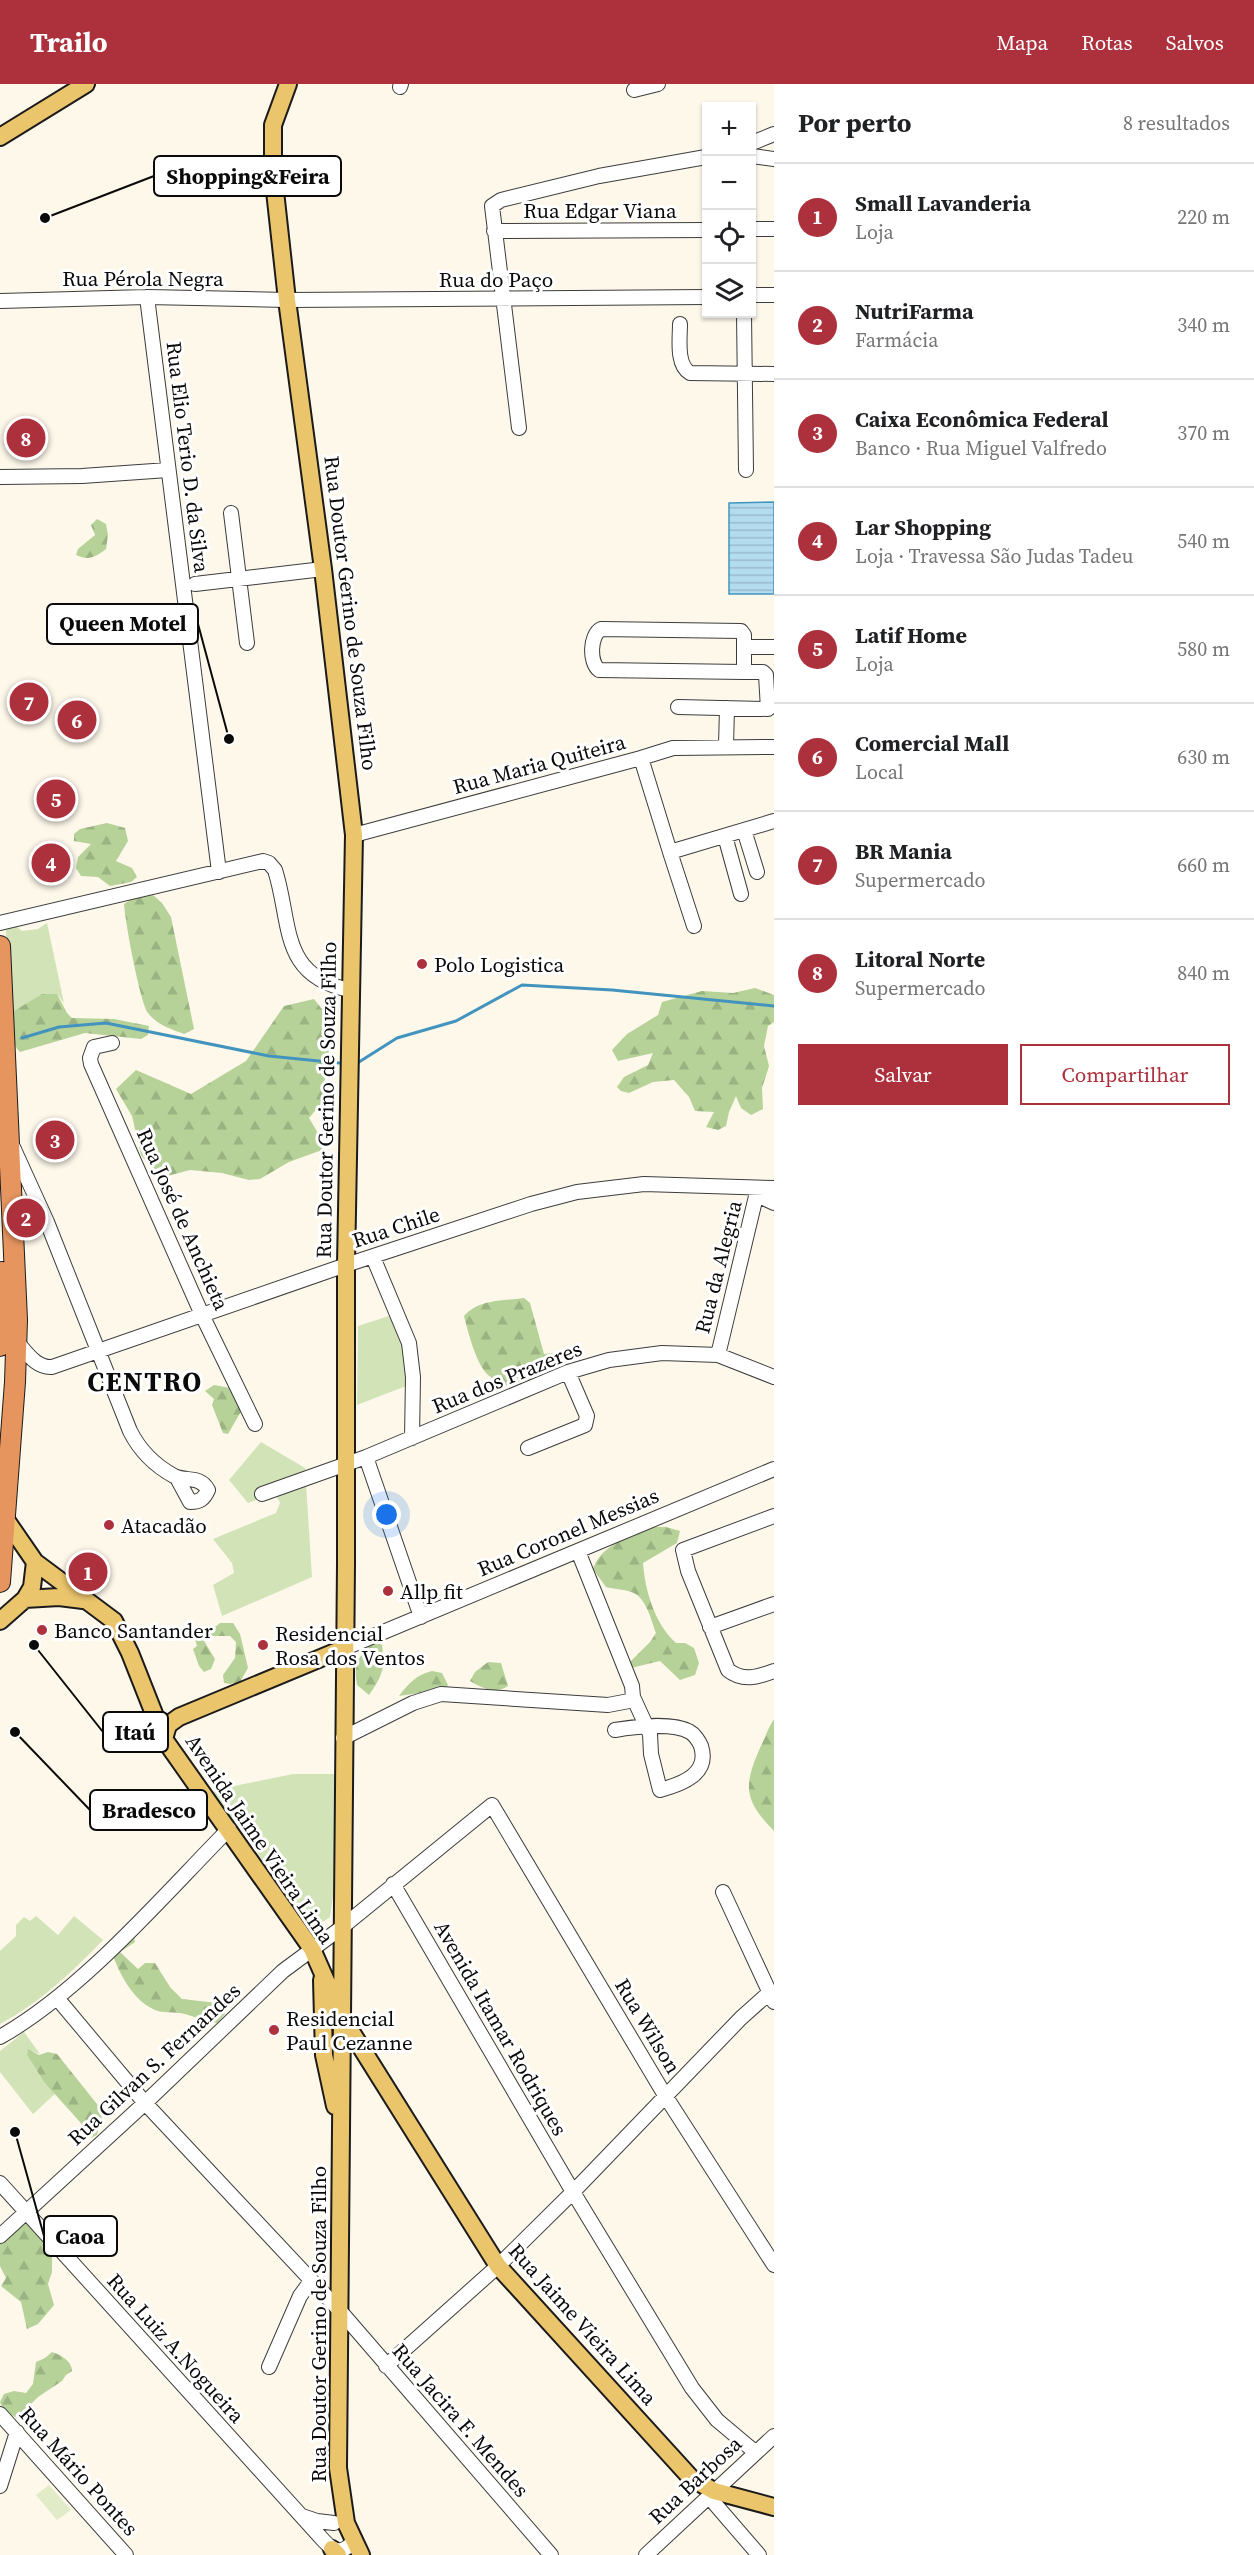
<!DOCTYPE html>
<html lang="pt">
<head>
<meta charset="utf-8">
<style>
	:root { --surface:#fff; --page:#f6f6f6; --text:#202124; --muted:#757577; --line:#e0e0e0; --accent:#ac313d }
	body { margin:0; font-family:"Source Serif 4",serif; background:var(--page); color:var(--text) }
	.controls { position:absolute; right:18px; top:18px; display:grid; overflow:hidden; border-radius:0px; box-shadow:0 2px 4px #0004 }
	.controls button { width:54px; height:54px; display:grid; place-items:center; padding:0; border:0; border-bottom:2px solid var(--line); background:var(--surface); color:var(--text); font:30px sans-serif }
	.you { position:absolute; left:387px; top:1431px; width:21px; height:21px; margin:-15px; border:4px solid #fff; border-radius:50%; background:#1a73e8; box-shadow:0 0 0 9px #1a73e833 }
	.badge { display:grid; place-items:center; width:39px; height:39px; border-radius:50%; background:var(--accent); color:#fff; font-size:20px; font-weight:700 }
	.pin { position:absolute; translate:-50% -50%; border:3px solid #fff; box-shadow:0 2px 6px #0006 }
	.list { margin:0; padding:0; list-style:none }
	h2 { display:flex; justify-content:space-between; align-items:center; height:78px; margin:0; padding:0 24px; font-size:26px }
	h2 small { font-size:20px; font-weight:400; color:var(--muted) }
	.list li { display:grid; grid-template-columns:39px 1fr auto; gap:18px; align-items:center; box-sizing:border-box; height:108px; padding:0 24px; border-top:2px solid var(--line) }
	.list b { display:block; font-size:22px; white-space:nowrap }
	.list p { margin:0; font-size:20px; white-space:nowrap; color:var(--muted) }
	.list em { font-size:20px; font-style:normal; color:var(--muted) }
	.actions { display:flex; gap:12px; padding:18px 24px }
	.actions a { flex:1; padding:14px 0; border:2px solid var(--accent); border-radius:0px; text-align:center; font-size:21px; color:var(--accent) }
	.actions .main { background:var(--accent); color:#fff }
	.icon { flex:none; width:33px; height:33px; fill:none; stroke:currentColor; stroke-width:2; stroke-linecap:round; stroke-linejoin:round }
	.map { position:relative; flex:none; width:774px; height:2471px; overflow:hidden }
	header { display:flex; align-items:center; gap:36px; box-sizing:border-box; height:84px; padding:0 30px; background:var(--accent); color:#fff }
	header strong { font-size:28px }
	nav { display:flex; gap:33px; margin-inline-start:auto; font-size:21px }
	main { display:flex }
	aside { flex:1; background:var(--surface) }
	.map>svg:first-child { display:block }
</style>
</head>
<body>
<header>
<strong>Trailo</strong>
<nav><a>Mapa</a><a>Rotas</a><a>Salvos</a></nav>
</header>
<main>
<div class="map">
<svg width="774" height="2471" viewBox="0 0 774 2471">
	<defs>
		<pattern id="forest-firs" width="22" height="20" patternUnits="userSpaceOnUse" patternTransform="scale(1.5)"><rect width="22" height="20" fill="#b6d298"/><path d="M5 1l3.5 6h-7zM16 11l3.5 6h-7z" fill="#9bb382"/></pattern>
		<pattern id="water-rules" width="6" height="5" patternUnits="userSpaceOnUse" patternTransform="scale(1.5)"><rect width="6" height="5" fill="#b3dcef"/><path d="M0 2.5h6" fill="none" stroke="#9bc"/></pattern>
	</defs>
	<rect width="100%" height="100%" fill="#fdf8ea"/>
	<!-- grass -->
	<path fill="#d1e3b7" d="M12 839 22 847 38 845 47 839 64 919 57 910 11 938 6 855V842Z
		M392 1231C404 1254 410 1276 406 1302L357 1321 358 1242Z
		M261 1358 305 1384 312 1493 222 1532 213 1501 234 1489 232 1479 213 1455 276 1429 280 1419 275 1409 248 1419 229 1396Z
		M293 1690H339L338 1779 330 1833 316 1843 306 1841 242 1746 212 1710 215 1706Z
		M36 1832 58 1851 74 1832 103 1856C72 1888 41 1918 0 1940V1867L16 1852V1841L24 1833 30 1837Z
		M24 1948 40 1970 28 1966 27 1971 44 1998 56 2009 33 2030 0 1988V1967Z"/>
	<!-- forest -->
	<path fill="url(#forest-firs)" d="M97 435 106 440 108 451 106 465C95 473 89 477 76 471L78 465 95 451 91 441Z
		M107 739 125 744 128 757 116 777 132 784 137 793 131 798 110 802 98 793 81 792 76 784 78 773 91 760 74 757V750L80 745Z
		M153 811 162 819 171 833 194 945 184 950C171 945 157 941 148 929 140 918 125 837 124 820L135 813Z
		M755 904 774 911V938L768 942 764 962 769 982 762 1004 763 1025 751 1031 741 1024 736 1012 729 1028 726 1042 718 1046 706 1043 714 1028 695 1027 689 1013 674 996 653 998 629 1009 621 1007 617 1003 624 993 648 981 653 969 618 977 612 966 627 950 658 931 662 918 702 907 733 909Z
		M42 910H57L67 929 72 934 114 935 149 942 148 951 141 955 85 949 20 968C10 959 11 940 14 927Z
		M314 915 333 939 325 995 322 1000 324 1016 309 1034 321 1054 322 1066 289 1078 260 1095 249 1096 222 1089 190 1086 160 1094 141 1071 132 1032 116 1005 136 986 191 1010 246 977 284 922Z
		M524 1214 530 1219 544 1270 571 1267 569 1276 555 1283 544 1285 532 1295 504 1302C499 1297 493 1295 488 1291 476 1280 468 1248 464 1232 479 1215 503 1217 524 1214Z
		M214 1301 230 1304 243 1324 228 1350 223 1349 212 1321 214 1315 205 1307Z
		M650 1443H666L680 1447 677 1459 643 1479C645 1507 655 1540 676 1559H685L694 1564 699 1579 695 1591 680 1596 660 1577 631 1584 630 1578 650 1558 656 1549C651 1536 646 1512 631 1508 623 1505 614 1505 606 1503L593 1485C601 1461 628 1454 650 1443Z
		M220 1539H233L240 1550 248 1584 240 1598 230 1600 224 1599 223 1591 235 1574 236 1558 230 1552H210L209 1548Z
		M201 1552 215 1575 211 1585 204 1588 199 1582 193 1565 197 1562 195 1555Z
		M375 1557 382 1561C385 1585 383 1591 369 1611L357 1601C353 1580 359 1570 375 1557Z
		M488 1578 501 1579 508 1602C495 1611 482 1604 470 1597L475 1588Z
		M432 1587 442 1589 448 1601 446 1605 399 1612C409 1599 416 1591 432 1587Z
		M774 1635V1747C744 1716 743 1703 760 1664 765 1654 768 1644 774 1635Z
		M130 1852 134 1853 135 1858 120 1868 138 1885 145 1879H155L170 1903 182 1915 217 1919 225 1930 217 1939C205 1937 196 1933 185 1930 175 1927 161 1930 153 1925 133 1916 119 1889 112 1869Z
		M28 1965 39 1971 48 1968 57 1970 101 2025 102 2038 99 2042 97 2051 90 2054 80 2038 44 1998 27 1971Z
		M25 2139 38 2150 52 2170V2188L48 2200 54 2221 38 2240 27 2245 21 2218 1 2202 6 2194 0 2182V2159L15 2143Z
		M52 2268C61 2271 72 2277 72 2287L66 2291 62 2297 38 2313 17 2334 3 2326 0 2318 4 2310 14 2307 26 2309 33 2300 36 2278 45 2274Z"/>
	<!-- pitch -->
	<path fill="#e1ebc8" d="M49 2401 71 2426 57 2436 36 2411Z"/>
	<!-- water -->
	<path fill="url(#water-rules)" stroke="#4294bf" stroke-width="1.5" d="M774 418V510H729V419Z"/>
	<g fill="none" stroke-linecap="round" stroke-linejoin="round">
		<!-- stream -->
		<path stroke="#4294bf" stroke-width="3" d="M22 954 59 943 106 939 269 972 339 979
			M359 978 397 954 456 937 522 901 612 906 774 922"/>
		<defs>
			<path id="minor" d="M400 3 401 0
				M634 6 658 0
				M752 59 774 50
				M752 72 774 75
				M752 145H774
				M494 147 706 146
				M752 211H774
				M147 213 219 788
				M0 217 147 213 287 216 706 213
				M744 230 746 386
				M680 240C680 254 676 281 690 289L774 290
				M519 344 492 122 501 116 599 92 706 73
				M0 393 82 392 168 386
				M231 429 247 559
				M195 500 323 485
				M744 563H774
				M678 623 768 625 766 591 763 588H744V551L741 547 601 545C590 551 589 578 599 586L744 588
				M726 662 727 624
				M641 674 673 664 774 663
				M744 746 757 788
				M354 751 641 674 670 768 774 737
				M725 752 741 810
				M670 768 694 842
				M0 839 263 777 269 779 275 786C292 839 279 892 350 906
				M112 959 94 963 90 974 91 980 203 1233 255 1340
				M12 1061 47 1138 130 1347C140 1367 154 1381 174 1392 186 1398 200 1391 208 1406 204 1415 200 1418 190 1418L177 1394
				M757 1111 774 1119
				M373 1173 409 1259 413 1293 412 1354
				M17 1258C27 1269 36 1284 52 1283L346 1181 531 1120 577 1108 644 1100 774 1104
				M718 1271 758 1104
				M528 1364 585 1341 587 1332 568 1288
				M366 1373 421 1533
				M262 1410 366 1373 568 1288 609 1276 662 1269 718 1271 774 1293
				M774 1432 683 1466 688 1487 728 1586C743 1598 758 1593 774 1587
				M710 1543 774 1520
				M345 1564 774 1385
				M615 1646C633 1643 673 1638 690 1648 694 1650 699 1657 701 1662 710 1690 682 1700 660 1706L651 1670 650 1650 633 1613
				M343 1654 413 1619 441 1610 608 1621 629 1617 633 1613 632 1602 578 1467
				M393 1800 573 2108 692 2304 717 2336 755 2368
				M723 1808 774 1918
				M57 1914 145 2019 341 2228 551 2471
				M0 1953C82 1907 162 1813 229 1745
				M0 2099 324 2457C335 2469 344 2470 354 2456
				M0 2152 145 2019 283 1887 341 1844 492 1721 666 2013 774 2181
				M386 2282 498 2182 573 2108 741 1934 769 1909
				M269 2283 300 2212 311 2197
				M0 2330 126 2471
				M0 2402 17 2348
				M709 2413 759 2471
				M302 2432 317 2437 334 2439
				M646 2471 774 2352"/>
			<path id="major" d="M288 0 273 41V89L287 216 323 485 354 751 346 1181V1480L338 2384 346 2439 361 2471
				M0 53 86 0
				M4 1433 35 1478 114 1537 130 1569 164 1655 312 1865 342 1933 498 2182 691 2394 714 2407 774 2423
				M25 1515 32 1503 35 1478
				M0 1537 25 1515 59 1513 83 1516
				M164 1655 168 1641 179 1633 345 1564
				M322 1896 324 1971 335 2022
				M332 2465 338 2471"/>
			<path id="highway" d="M0 862 17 1236 15 1298 0 1498
				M0 1262 2 1188"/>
		</defs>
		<!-- minor casing -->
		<use href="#minor" stroke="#3d3d3d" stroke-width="16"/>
		<!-- major casing -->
		<use href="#major" stroke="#1b1b1b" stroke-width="20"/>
		<!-- highway casing -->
		<use href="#highway" stroke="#1b1b1b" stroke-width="22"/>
		<!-- minor -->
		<use href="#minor" stroke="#fff" stroke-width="14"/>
		<!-- major -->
		<use href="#major" stroke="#ebc56c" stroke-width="16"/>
		<!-- highway -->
		<use href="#highway" stroke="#e6955f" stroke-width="20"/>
	</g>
	<!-- markers -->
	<g fill="#ac313d" stroke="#fff" stroke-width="2">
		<circle cx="422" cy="880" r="6"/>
		<circle cx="109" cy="1441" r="6"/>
		<circle cx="388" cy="1507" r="6"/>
		<circle cx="42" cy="1546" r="6"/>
		<circle cx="263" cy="1561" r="6"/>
		<circle cx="274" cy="1946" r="6"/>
	</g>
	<g text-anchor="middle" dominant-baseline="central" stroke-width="6" stroke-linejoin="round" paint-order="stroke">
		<!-- street labels -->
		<g font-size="21" fill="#0a0a0a" stroke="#fff">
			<text x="600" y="126">Rua Edgar Viana</text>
			<text x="143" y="194">Rua Pérola Negra</text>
			<text x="496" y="195">Rua do Paço</text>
			<text transform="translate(188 373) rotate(83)">Rua Elio Terio D. da Silva</text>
			<text transform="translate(351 529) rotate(83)">Rua Doutor Gerino de Souza Filho</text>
			<text transform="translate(539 680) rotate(-15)">Rua Maria Quiteira</text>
			<text transform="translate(326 1016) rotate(-89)">Rua Doutor Gerino de Souza Filho</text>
			<text transform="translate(183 1135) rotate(66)">Rua José de Anchieta</text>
			<text transform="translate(396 1143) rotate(-18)">Rua Chile</text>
			<text transform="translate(718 1183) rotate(-76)">Rua da Alegria</text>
			<text transform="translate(507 1293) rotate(-22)">Rua dos Prazeres</text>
			<text transform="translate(568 1448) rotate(-23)">Rua Coronel Messias</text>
			<text transform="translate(260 1755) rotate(56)">Avenida Jaime Vieira Lima</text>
			<text transform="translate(648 1942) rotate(59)">Rua Wilson</text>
			<text transform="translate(501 1944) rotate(60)">Avenida Itamar Rodriques</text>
			<text transform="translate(154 1980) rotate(-43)">Rua Gilvan S. Fernandes</text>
			<text transform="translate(318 2240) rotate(-90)">Rua Doutor Gerino de Souza Filho</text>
			<text transform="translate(583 2240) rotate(48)">Rua Jaime Vieira Lima</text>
			<text transform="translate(176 2264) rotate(48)">Rua Luiz A.Nogueira</text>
			<text transform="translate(461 2336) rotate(49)">Rua Jacira F. Mendes</text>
			<text transform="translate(79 2387) rotate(48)">Rua Mário Pontes</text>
			<text transform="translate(695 2396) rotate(-43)">Rua Barbosa</text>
		</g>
		<!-- poi labels -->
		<g font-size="21" fill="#0a0a0a" stroke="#fff" text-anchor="start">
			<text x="434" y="880">Polo Logistica</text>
			<text x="121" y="1441">Atacadão</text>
			<text x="400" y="1507">Allp fit</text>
			<text x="54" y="1546">Banco Santander</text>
			<text x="275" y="1549">Residencial<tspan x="275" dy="24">Rosa dos Ventos</tspan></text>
			<text x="286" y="1934">Residencial<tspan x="286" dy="24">Paul Cezanne</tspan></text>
		</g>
		<!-- district labels -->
		<g font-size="27" font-weight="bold" letter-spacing="1.5" fill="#0a0a0a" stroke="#fff">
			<text x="145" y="1297">CENTRO</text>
		</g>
	</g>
	<!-- callouts -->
	<path fill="none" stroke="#0a0a0a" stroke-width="2" d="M45 134L154 92M229 655L198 540M34 1561L103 1648M15 1648L90 1726M15 2048L44 2152"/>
	<g fill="#0a0a0a" stroke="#fff" stroke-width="2">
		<circle cx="45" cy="134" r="6"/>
		<circle cx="229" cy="655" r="6"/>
		<circle cx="34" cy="1561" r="6"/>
		<circle cx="15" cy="1648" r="6"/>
		<circle cx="15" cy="2048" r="6"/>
	</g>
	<g fill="#fff" stroke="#0a0a0a" stroke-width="2">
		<rect x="154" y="72" width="187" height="40" rx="6"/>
		<rect x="47" y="520" width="151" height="40" rx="6"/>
		<rect x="103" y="1628" width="65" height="40" rx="6"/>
		<rect x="90" y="1706" width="117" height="40" rx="6"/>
		<rect x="44" y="2132" width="73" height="40" rx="6"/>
	</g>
	<g font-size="22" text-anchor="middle" font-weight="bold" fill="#0a0a0a">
		<text x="248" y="100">Shopping&amp;Feira</text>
		<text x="123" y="547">Queen Motel</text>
		<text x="135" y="1656">Itaú</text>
		<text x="149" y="1734">Bradesco</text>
		<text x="80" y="2160">Caoa</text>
	</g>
</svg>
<div class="controls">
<button>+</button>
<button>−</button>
<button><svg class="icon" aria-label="locate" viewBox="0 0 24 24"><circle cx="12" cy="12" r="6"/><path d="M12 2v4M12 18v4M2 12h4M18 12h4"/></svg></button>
<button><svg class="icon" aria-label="layers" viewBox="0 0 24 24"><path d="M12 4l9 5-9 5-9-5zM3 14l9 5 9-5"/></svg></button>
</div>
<div class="you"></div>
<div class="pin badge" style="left:88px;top:1488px">1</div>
<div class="pin badge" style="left:26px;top:1134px">2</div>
<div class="pin badge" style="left:55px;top:1056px">3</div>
<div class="pin badge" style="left:51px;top:779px">4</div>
<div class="pin badge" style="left:56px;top:715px">5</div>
<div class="pin badge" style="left:77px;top:636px">6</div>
<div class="pin badge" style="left:29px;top:618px">7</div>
<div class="pin badge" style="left:26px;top:354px">8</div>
</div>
<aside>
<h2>Por perto<small>8 resultados</small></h2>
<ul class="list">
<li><span class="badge">1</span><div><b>Small Lavanderia</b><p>Loja</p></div><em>220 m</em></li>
<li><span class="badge">2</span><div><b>NutriFarma</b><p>Farmácia</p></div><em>340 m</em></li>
<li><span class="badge">3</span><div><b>Caixa Econômica Federal</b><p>Banco · Rua Miguel Valfredo</p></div><em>370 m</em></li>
<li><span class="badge">4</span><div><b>Lar Shopping</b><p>Loja · Travessa São Judas Tadeu</p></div><em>540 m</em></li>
<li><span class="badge">5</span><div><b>Latif Home</b><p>Loja</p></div><em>580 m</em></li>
<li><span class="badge">6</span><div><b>Comercial Mall</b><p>Local</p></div><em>630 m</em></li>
<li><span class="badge">7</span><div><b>BR Mania</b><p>Supermercado</p></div><em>660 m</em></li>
<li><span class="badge">8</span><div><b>Litoral Norte</b><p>Supermercado</p></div><em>840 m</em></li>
</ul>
<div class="actions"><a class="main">Salvar</a><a>Compartilhar</a></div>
</aside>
</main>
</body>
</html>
